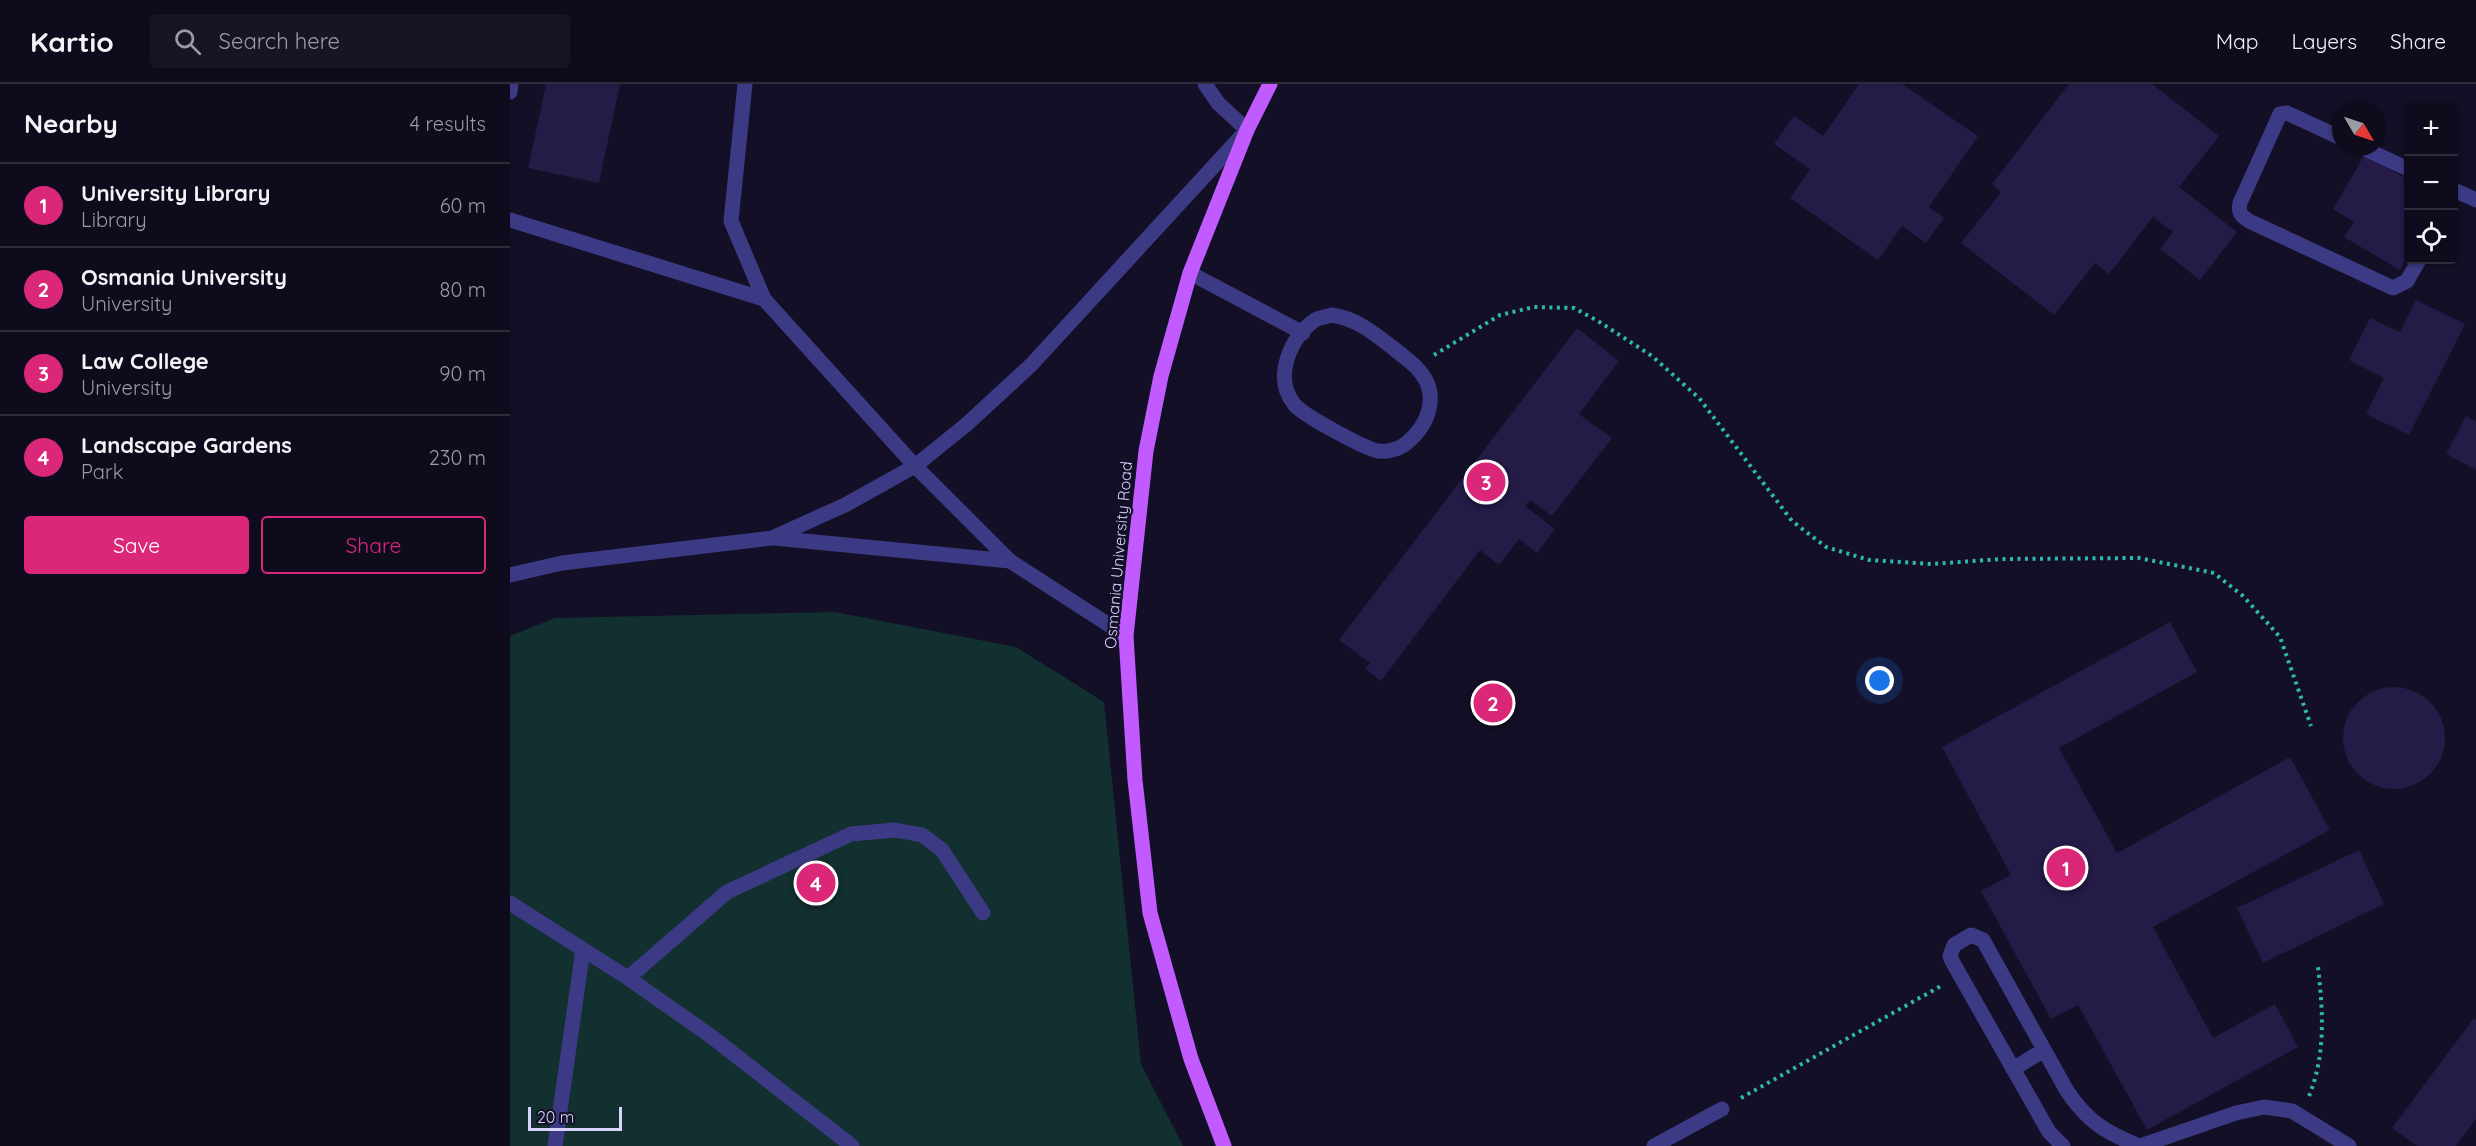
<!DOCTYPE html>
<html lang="en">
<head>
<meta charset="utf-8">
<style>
	:root { --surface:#0e0b1c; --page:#171425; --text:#f1f3f6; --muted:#9b9ba3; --line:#2e2b3b; --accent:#db2777 }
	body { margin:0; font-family:Quicksand,sans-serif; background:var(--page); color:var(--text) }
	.controls { position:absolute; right:18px; top:18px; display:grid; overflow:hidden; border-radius:6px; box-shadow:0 2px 4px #0004 }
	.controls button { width:54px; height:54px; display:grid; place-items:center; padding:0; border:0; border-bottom:2px solid var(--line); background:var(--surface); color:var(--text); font:30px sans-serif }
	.compass { position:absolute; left:1822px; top:18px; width:54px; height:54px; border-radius:50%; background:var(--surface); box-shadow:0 2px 4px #0004; rotate:129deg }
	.scale { position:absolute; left:18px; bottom:15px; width:94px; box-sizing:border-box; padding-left:6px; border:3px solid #d9d4ff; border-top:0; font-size:16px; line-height:21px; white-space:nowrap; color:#d9d4ff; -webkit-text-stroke:4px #130f26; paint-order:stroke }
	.you { position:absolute; left:1370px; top:597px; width:21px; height:21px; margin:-15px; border:4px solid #fff; border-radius:50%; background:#1a73e8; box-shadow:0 0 0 9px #1a73e833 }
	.badge { display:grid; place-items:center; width:39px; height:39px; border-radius:50%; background:var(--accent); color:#fff; font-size:20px; font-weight:700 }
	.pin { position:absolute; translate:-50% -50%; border:3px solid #fff; box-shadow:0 2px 6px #0006 }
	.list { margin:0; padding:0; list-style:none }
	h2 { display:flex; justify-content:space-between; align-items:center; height:78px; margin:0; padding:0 24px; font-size:26px }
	h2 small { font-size:20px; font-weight:400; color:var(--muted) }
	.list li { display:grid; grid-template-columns:39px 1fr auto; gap:18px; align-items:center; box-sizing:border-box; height:84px; padding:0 24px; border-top:2px solid var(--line) }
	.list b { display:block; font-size:22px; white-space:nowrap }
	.list p { margin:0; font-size:20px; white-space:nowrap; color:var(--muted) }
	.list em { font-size:20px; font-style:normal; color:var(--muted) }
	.actions { display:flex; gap:12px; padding:18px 24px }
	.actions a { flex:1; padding:14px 0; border:2px solid var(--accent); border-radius:6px; text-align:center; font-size:21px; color:var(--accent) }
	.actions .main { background:var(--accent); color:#fff }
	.icon { flex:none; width:33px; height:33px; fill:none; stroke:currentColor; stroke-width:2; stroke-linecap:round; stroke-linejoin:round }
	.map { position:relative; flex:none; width:1966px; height:1062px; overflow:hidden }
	header { display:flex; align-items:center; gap:36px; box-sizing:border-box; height:84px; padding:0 30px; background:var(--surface); border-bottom:2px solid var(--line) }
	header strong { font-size:28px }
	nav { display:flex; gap:33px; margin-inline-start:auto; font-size:21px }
	.search { width:420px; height:54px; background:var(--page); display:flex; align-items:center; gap:15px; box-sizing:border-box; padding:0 21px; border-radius:6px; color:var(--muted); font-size:22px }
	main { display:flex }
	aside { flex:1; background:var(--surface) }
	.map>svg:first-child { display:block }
</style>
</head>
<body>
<header>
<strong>Kartio</strong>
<div class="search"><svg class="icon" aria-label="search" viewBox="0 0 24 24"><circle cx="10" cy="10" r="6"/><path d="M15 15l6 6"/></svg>Search here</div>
<nav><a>Map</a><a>Layers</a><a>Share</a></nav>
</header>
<main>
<aside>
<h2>Nearby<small>4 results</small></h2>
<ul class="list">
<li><span class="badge">1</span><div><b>University Library</b><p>Library</p></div><em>60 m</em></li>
<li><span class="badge">2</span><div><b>Osmania University</b><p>University</p></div><em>80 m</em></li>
<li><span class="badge">3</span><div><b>Law College</b><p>University</p></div><em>90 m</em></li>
<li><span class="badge">4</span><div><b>Landscape Gardens</b><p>Park</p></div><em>230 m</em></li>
</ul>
<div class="actions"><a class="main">Save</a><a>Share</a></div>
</aside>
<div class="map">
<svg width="1966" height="1062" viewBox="0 0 1966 1062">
	<rect width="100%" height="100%" fill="#130f26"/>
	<!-- green -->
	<path fill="#12302f" d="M325 528 506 563 594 618 631 980 673 1062H0V552L45 534Z"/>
	<!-- building -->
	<path fill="#241b47" d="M36 0H110L89 99 18 84Z
		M1349 0H1392L1468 52 1419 123 1434 134 1416 159 1392 142 1368 176 1280 114 1300 85 1264 60 1284 32 1313 52Z
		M1559 0H1642L1709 52 1669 103 1727 148 1690 196 1650 165 1663 148 1643 133 1599 190 1585 179 1544 231 1451 159 1491 108 1482 100Z
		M1855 70 1898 96V171L1890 186 1834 153 1844 138 1823 125Z
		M1906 216 1955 240 1899 351 1856 330 1874 294 1839 276 1860 234 1890 248Z
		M1067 244 1109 277 1069 330 1102 354 1042 432 1020 416 1015 422 1045 445 1027 469 1009 455 989 481 970 466 871 597 855 585 860 579 829 556Z
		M1956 332 1966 338V386L1936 370Z
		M1660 538 1687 588 1549 664 1607 769 1780 673 1820 746 1643 843 1703 954 1765 920 1788 963 1637 1046 1568 921 1541 935 1471 807 1501 791 1432 663Z
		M1833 654a51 51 0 1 1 102 0a51 51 0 1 1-102 0Z
		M1849 766 1874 820 1753 879 1727 824Z
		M1964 934 1966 936V1035L1946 1062H1907L1882 1044Z"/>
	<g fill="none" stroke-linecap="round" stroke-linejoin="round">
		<!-- path -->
		<path stroke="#2fb8b0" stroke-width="4" stroke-dasharray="3 4.5" stroke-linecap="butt" d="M924 271 990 231 1024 223 1064 224 1088 237 1142 272 1189 314 1282 437 1316 463 1359 476 1421 480 1492 475 1629 474 1704 489 1733 512 1770 553 1801 642
			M1799 1012C1816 970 1813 927 1808 883
			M1231 1014 1431 902"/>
		<!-- minor -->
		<path stroke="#3d3a85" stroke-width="15" d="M0 8 1 0
			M1831 54 1777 29 1770 30 1730 119C1728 128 1731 132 1739 137L1883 204 1897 197 1909 176
			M1851 63 1898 85
			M1944 106 1966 116
			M0 136 254 215 221 137 235 0
			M680 189 793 249
			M254 215 405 382 500 477
			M822 231C847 235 862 248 882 263 890 270 899 276 906 283 932 309 919 342 894 361 887 366 876 368 868 367 854 364 792 331 784 320 763 293 780 254 805 236 809 233 817 233 822 231Z
			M264 454 500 477 616 552
			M0 491 52 479 262 454 335 421 405 382 457 340 521 281 737 46 708 19 695 0
			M0 819 118 894 202 953 342 1062
			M118 894 217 808 341 750 385 746 412 751 432 766 473 829
			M1503 985 1534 966
			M45 1062 73 865
			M1144 1062 1212 1025
			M1553 1062 1539 1048 1442 877 1440 872 1444 861 1461 851 1473 856 1557 1007C1578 1038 1595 1048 1629 1062
			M1630 1062 1726 1029 1754 1023 1782 1027 1839 1062"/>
		<!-- major -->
		<path stroke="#c25bff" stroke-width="15" d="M714 1062 681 975 640 829 625 696 616 552 636 367 651 292 680 189 737 46 760 0"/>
	</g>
	<g text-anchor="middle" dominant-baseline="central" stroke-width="4.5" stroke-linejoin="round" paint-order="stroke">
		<!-- street labels -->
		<g font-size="16" fill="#d9d4ff" stroke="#130f26">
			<text transform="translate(608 471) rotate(-85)">Osmania University Road</text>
		</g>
	</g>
</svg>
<div class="controls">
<button>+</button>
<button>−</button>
<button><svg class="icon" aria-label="locate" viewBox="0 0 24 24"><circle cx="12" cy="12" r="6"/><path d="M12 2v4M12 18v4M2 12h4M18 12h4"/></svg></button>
</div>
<svg class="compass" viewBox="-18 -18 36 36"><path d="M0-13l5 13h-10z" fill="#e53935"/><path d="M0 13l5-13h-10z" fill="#9b9ba3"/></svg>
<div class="scale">20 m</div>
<div class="you"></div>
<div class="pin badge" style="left:1556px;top:784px">1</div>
<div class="pin badge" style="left:983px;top:619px">2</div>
<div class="pin badge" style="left:976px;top:398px">3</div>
<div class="pin badge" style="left:306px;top:799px">4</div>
</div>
</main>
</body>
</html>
